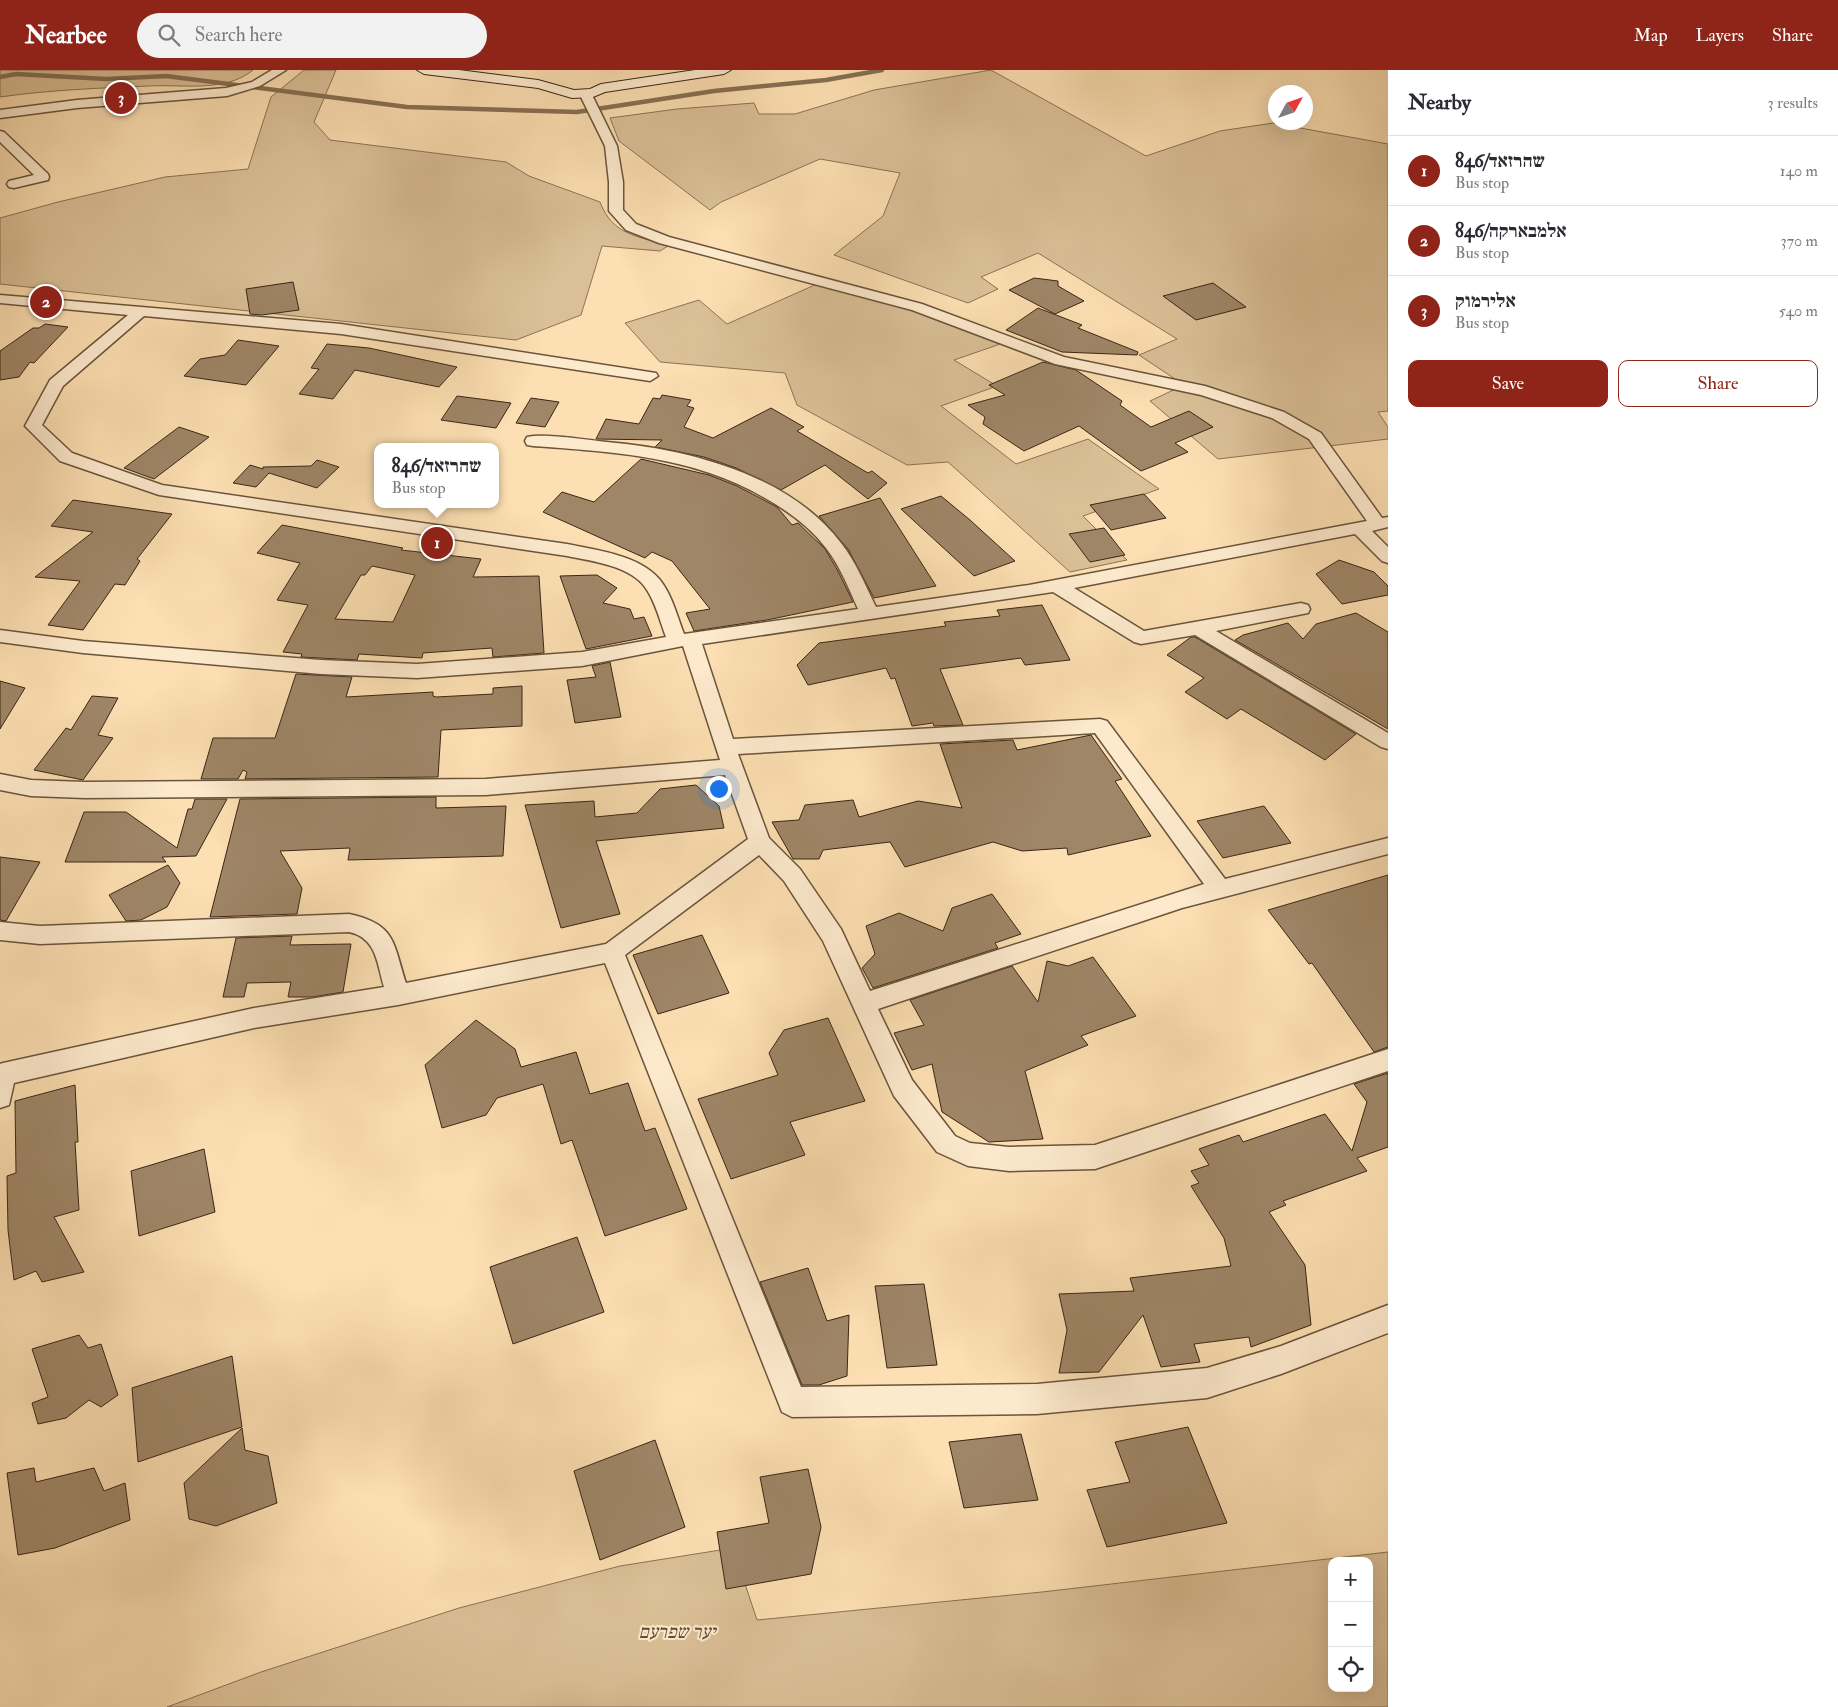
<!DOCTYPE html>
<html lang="en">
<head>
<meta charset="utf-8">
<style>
	:root { --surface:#fff; --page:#f2f2f3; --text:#2b2b33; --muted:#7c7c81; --line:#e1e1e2; --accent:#8f2418 }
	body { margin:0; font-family:"IM FELL Double Pica","Frank Ruhl Libre",serif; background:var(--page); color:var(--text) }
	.controls { position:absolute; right:15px; bottom:15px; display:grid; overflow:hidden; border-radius:10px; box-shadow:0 5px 20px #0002 }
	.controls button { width:45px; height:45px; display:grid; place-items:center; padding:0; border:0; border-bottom:1px solid var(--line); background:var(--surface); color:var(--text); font:25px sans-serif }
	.compass { position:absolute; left:1268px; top:15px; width:45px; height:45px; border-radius:50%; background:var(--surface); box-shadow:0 5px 20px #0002; rotate:50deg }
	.you { position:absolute; left:718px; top:718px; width:18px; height:18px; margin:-12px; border:4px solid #fff; border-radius:50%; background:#1a73e8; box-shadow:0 0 0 8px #1a73e833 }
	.badge { display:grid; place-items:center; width:32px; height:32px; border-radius:50%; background:var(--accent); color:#fff; font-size:16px; font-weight:700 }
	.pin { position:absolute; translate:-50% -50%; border:2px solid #fff; box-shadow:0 1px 5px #0006 }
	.popup { position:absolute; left:374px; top:373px; width:125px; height:65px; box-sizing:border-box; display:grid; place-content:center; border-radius:10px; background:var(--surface); filter:drop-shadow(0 1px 4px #0005); font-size:16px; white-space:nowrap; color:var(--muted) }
	.popup b { font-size:19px; color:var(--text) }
	.popup::after { content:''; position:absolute; left:50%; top:100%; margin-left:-10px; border:10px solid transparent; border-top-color:var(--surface) }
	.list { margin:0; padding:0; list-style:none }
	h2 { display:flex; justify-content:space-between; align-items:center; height:65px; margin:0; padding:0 20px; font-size:21px }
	h2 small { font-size:16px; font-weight:400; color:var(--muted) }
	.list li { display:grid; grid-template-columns:32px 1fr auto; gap:15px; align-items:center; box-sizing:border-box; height:70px; padding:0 20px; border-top:1px solid var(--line) }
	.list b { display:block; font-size:19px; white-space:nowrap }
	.list p { margin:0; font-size:16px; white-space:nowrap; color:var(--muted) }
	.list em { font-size:16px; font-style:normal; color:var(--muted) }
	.actions { display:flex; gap:10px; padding:15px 20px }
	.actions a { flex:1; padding:11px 0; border:1px solid var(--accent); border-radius:10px; text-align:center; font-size:18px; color:var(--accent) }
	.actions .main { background:var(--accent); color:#fff }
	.icon { flex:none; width:28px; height:28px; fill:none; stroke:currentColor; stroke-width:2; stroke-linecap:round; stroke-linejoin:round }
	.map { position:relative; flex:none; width:1388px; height:1637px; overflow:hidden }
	header { display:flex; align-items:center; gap:30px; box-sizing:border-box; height:70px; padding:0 25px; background:var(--accent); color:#fff }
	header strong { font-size:24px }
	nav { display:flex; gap:28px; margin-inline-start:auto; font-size:18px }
	.search { width:350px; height:45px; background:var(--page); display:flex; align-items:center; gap:12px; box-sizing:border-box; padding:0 18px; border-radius:28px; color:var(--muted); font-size:19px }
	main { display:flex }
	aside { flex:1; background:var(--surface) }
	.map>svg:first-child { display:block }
</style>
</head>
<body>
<header>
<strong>Nearbee</strong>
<div class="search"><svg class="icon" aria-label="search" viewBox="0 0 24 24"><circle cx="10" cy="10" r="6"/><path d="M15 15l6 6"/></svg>Search here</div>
<nav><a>Map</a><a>Layers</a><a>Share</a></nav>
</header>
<main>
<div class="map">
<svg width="1388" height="1637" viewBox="0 0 1388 1637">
	<rect width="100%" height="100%" fill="#fcdfb2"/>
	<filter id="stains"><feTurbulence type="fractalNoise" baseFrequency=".004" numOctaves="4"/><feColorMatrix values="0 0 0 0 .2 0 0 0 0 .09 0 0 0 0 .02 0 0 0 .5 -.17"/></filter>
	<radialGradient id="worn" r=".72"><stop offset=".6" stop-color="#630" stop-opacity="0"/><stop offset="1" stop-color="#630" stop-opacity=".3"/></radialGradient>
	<!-- green -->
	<path fill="#dbc097" stroke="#8a7356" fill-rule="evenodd" d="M0 0H253C225 23 182 14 149 16 100 18 49 20 0 27Z
		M304 0H336L314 52 330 70 506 92 529 106 600 132C613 166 637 165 668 176L660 181 602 176 581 245 516 270 0 214V148L58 132 165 107 248 99 271 27Z
		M991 0 1146 86 1220 61 1273 53 1388 74V341L1378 342 1388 357V369L1218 389 1150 331 1184 315 1139 285 1177 269 1038 183 981 207 998 219 968 233 834 185 883 146 900 103 820 89 721 132 710 140 619 71 610 48 677 39 754 33 759 44H795L874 20Z
		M817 214 847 220 1009 271 954 290 997 316 941 336 1016 394 1088 369 1159 419 1083 446 1127 490 1070 502 948 392 907 395 797 335 785 303 660 292 625 253 699 230 727 254Z
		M733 1478 757 1550 1042 1522 1388 1482V1637H167L261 1602 459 1538 620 1496ZM1332 1491H1369V1618H1332Z"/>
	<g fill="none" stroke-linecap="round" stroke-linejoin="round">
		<!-- stream -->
		<path stroke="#876f53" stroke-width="4.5" d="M0 7 16 4 106 9 166 6 407 37 577 42 714 21 826 10 882 0"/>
	</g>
	<!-- building -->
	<path fill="#9f8667" stroke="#3a2615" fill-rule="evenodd" d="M1034 208 1058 211V216L1084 231 1055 244 1009 220Z
		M293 212 299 240 262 245 250 244 246 219Z
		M1213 213 1246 237 1196 250 1163 226Z
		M1038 238 1082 255 1078 258 1138 282 1137 285 1062 282 1006 260Z
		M45 254 68 257 34 293 30 292 19 307 0 310V281L33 258H39Z
		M238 270 279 276 246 315 184 306 200 289 225 285Z
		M327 274 369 278 457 297 439 317 355 300 333 329 299 324 319 299 311 298Z
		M1043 292 1076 300 1122 331 1120 335 1151 357 1189 341 1213 357 1175 373 1188 382 1141 401 1079 356 1024 381 983 354 985 347 968 335 1005 325 989 315Z
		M662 325 691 330 687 336 694 338 684 357 713 368 771 338 804 357 797 361 868 403 872 401 887 413 868 429 825 395 781 420 736 398 704 387 655 377 662 370 596 369 606 349 639 354 653 328 660 329Z
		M457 326 511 333 496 358 441 350Z
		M531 328 559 332 545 357 516 353Z
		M179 357 209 367 154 409 124 398Z
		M641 389 709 405 737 416 777 437 792 455 798 453 825 479 838 501 853 532 767 550 694 561 686 543 710 539 672 491 652 482 645 488 543 442 562 422 594 432Z
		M317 390 339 397 317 418 269 403 256 417 233 413 250 395 263 399V397L311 396Z
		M1144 424 1166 448 1111 460 1090 435Z
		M941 426 970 450 1015 491 974 506 901 439Z
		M880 428 936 516 874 528 848 479 819 446Z
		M73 430 172 444 137 489 140 491 125 515 115 514 83 560 48 555 80 511 35 507 93 462 51 456Z
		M282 455 403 478 401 480 481 489 473 507 539 506 544 583 493 587 492 578 423 583 422 588 359 584 357 590 301 587 302 584 283 582 308 535 277 530 300 493 257 483ZM372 496 415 505 393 552 335 549 361 505H365Z
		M1104 458 1125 485 1090 492 1069 464Z
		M1339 490 1374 502 1388 516V525L1342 534 1316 504Z
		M597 505 617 518 603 533 630 539 634 549 644 547 652 566 586 579 560 506Z
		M1042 535 1070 590 1025 595 1021 588 940 599 963 655 934 656 933 653 912 656 895 608 891 609 886 598 808 615 797 595 819 573 946 556 944 552 1000 546 997 540Z
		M1356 543 1388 562V659L1235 570 1243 565 1288 553 1303 569 1316 554Z
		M1191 567H1195L1356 664 1325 690 1241 639 1227 649 1185 622 1204 608 1167 585Z
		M610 592 621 647 575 653 567 610 596 607 592 596Z
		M296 604 352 607 346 627 433 622V626L436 627 493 624V618L522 616V656L441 660 438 707 245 709 247 702 243 700 238 709H201L213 668H275Z
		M0 611 25 618 0 659Z
		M92 626 118 628 98 665 113 668 83 710 34 700 66 658 71 660Z
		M1091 665 1122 709 1115 711 1151 766 1068 785 1067 778 1022 781 993 772 905 797 890 772 823 780 819 789H793L772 752 799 750 805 735 853 730 859 747 918 731 962 738 940 674 1013 670 1017 680Z
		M696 715 719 736 724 758 596 771 620 844 561 858 525 735 594 731 595 747 637 743 660 719Z
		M436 727V738L506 736 503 786 348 790 350 778 280 781 302 818 297 844 210 847 240 729Z
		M195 729H227L196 786 162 787 166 792H65L84 742H126L177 778 188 739H192Z
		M1264 736 1291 773 1223 788 1197 751Z
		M0 787 40 792 6 851 0 850Z
		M168 795 180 813 167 837 141 850 126 851 109 825Z
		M1388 805V977L1374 982 1312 893 1309 894 1268 840Z
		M992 824 1021 864 995 873 998 878 873 918 862 898 875 884 866 856 899 843 943 861 952 838Z
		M702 865 729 923 658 944 633 885Z
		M292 866 290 875 351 874 343 922 312 927H288L291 912 247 913 244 927H223L236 868Z
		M1093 887 1136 946 1081 966 1088 975 1025 1001 1043 1069 989 1072 942 1042 932 994 912 1000 894 963 924 955 910 930 1012 896 1038 932 1047 891 1068 896Z
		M828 948 865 1031 790 1052 805 1085 731 1109 698 1029 778 1005 769 983 784 960Z
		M476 950 515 979 521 997 576 982 590 1024 628 1013 645 1061 655 1058 687 1139 605 1166 572 1070 561 1074 543 1014 497 1028 486 1045 442 1058 425 995Z
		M1388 1003V1077L1357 1088 1367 1101 1283 1131 1286 1135 1269 1142 1305 1195 1311 1255 1251 1277 1249 1267 1194 1274 1200 1292 1161 1297 1143 1245 1099 1302 1059 1303 1067 1260 1059 1224 1134 1221 1130 1208 1231 1196 1224 1168 1191 1116 1199 1113 1191 1101 1209 1095 1199 1079 1239 1065 1243 1072 1325 1044 1352 1081 1367 1032 1354 1014Z
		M75 1015 78 1072H75L79 1140 54 1147 84 1202 42 1212 36 1201 14 1210 8 1160 7 1106 16 1103 15 1031Z
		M204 1079 215 1142 139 1166 131 1101Z
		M577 1167 604 1242 513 1274 490 1197Z
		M808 1198 827 1251 849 1245 847 1306 819 1315H802L760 1212Z
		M924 1214 937 1295 887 1298 875 1216Z
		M79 1265 88 1278 101 1274 118 1325 101 1337 89 1330 66 1348 38 1354 32 1333 48 1327 32 1279Z
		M232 1286 242 1357 138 1392 132 1318Z
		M1188 1357 1227 1453 1107 1477 1087 1420 1130 1412 1115 1372Z
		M242 1358 245 1380 268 1386 277 1433 216 1456 189 1449 184 1413Z
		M1021 1364 1038 1430 964 1438 949 1372Z
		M655 1370 685 1457 600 1490 574 1401Z
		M34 1398 36 1412 94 1398 104 1421 125 1413 130 1450 55 1478 18 1485 7 1403Z
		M808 1399 821 1457 811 1504 726 1519 717 1462 769 1453 760 1407Z"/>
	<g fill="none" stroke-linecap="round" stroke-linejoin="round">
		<defs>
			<path id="street" d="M272 0H286L260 16 227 26 77 38 0 48V40L77 30 226 18 252 12Z
				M586 21 592 25 617 76 623 112V140L636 154 669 167 922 234 1064 287 1205 316 1284 342 1321 363 1382 448 1388 447V457L1372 461 1388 477V493L1382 491 1355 464 1074 518 1144 561 1301 533 1308 535 1310 539 1308 543 1216 561 1388 663V679L1381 677 1195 565 1141 574 1134 572 1053 522 702 574 733 669 1100 649 1107 651 1225 809 1388 768V784L1182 838 878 939 912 1010 955 1066 970 1073 1009 1077 1095 1075 1388 979V1001L1095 1099 1009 1101 968 1096 937 1082 894 1026 823 871 784 811 759 785 625 885 801 1317 1037 1314 1207 1298 1281 1276 1388 1235V1263L1281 1304 1207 1328 1037 1344 792 1347 782 1342 605 893 398 935 254 958 14 1013 9 1035 0 1038V994L3 993 254 938 384 917C377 894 377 868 349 862L40 874 0 870V852L40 856 349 844C396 854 393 873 406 913L606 874 748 769 725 705 486 725 85 728 31 726 0 720V704L31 710 85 712 486 709 720 690 683 576 582 596 417 608 321 604 83 583 0 572V560L83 571 321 590 417 594 582 582 666 567C660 551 656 534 647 520 633 496 592 491 567 486L159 425 60 391 25 356 50 310 128 245 0 233V225L341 254 656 303 658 306 650 311 341 264 144 246 63 316 42 355 72 383 162 415 567 474C596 480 640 485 660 510 672 525 677 546 684 564L858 539C849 519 840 496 826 478 810 457 788 441 765 428 693 386 614 382 533 376L527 375 525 371 527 367C545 363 587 370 607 372 688 379 790 405 841 473 856 492 865 515 876 537L1029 515 1367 451 1309 369 1272 348 1201 325 1055 294 912 240 659 173 626 160 609 141V112L605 76 580 25ZM1095 663 1204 814 870 921 841 859 800 799 769 768 738 684Z
				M0 61 4 62 48 104 49 107 48 110 14 118 9 117 7 114 9 111 34 105 0 72Z"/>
			<path id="secondary" d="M417 0H459L538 10 574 20 590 19 601 14 695 0H731L724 4 605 22 593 27 572 28 538 18 424 4Z"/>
		</defs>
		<!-- street casing -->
		<use href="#street" stroke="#6a543c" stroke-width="3"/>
		<!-- secondary casing -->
		<use href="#secondary" stroke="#3a2615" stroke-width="2"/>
		<!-- street -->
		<use href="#street" fill="#fdeacd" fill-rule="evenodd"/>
		<!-- secondary -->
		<use href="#secondary" fill="#fdeacd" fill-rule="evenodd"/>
	</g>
	<g text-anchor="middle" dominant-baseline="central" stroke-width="4" stroke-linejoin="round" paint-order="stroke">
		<!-- near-park labels -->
		<g font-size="19" font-style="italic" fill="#624c36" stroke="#fdeacd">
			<text x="677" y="1562">יער שפרעם</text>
		</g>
	</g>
	<rect width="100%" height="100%" filter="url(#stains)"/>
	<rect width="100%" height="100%" fill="url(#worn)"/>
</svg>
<div class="controls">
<button>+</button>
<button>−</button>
<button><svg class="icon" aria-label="locate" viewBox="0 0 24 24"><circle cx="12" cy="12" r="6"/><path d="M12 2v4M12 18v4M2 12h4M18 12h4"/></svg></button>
</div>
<svg class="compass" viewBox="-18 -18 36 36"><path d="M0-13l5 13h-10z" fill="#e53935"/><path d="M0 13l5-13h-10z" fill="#7c7c81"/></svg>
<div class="you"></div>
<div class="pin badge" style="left:437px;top:473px">1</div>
<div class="popup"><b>846/שהרזאד</b>Bus stop</div>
<div class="pin badge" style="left:46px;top:232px">2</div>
<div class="pin badge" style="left:121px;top:28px">3</div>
</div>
<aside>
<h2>Nearby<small>3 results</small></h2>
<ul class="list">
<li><span class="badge">1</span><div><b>846/שהרזאד</b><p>Bus stop</p></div><em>140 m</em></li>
<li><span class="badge">2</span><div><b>אלמבארקה/846</b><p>Bus stop</p></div><em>370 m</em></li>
<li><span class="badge">3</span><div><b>אלירמוק</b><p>Bus stop</p></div><em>540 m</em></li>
</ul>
<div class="actions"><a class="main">Save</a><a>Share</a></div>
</aside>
</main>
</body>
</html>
